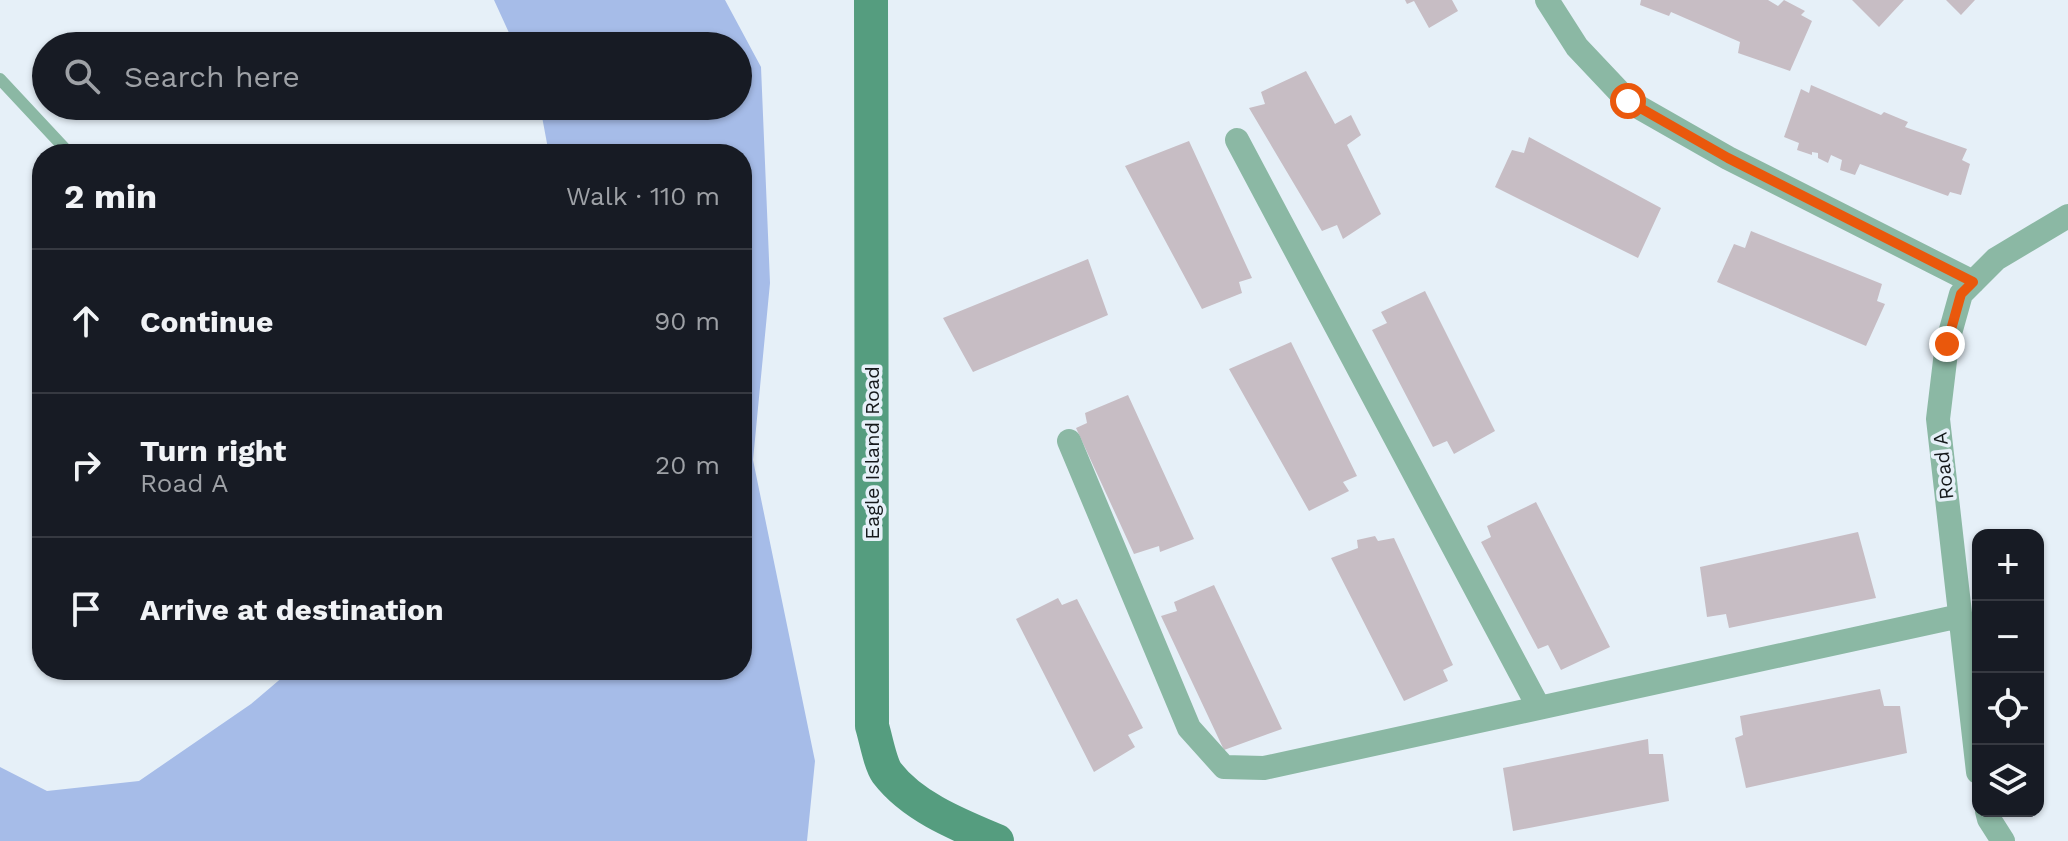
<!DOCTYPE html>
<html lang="en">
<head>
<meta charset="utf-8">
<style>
	:root { --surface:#171b24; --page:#20242c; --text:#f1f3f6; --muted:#9ea1a6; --line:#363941 }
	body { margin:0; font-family:"Work Sans",sans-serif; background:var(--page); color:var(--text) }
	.controls { position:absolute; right:24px; bottom:24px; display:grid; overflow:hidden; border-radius:16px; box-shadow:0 2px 6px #0004 }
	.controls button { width:72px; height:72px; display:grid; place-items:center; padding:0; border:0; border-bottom:2px solid var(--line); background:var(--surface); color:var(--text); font:40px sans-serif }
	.stop { position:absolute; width:24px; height:24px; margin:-18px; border:6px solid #ea580c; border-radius:50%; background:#fff }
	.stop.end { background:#ea580c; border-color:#fff; box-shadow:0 2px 8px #0008 }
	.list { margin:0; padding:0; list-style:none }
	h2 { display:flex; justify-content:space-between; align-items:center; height:104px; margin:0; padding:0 32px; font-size:34px }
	h2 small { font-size:26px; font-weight:400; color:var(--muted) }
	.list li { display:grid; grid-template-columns:52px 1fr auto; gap:24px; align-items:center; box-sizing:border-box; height:144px; padding:0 32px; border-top:2px solid var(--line) }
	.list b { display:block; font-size:30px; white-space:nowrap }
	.list p { margin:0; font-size:26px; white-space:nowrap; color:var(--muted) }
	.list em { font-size:26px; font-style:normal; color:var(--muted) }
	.icon { flex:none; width:44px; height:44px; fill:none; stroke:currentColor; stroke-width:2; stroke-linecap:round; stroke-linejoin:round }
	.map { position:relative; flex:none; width:2068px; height:841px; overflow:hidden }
	.search { position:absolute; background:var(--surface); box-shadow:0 2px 6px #0004; left:32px; top:32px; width:720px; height:88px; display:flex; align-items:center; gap:20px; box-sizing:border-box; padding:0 28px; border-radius:44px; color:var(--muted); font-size:30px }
	.panel { position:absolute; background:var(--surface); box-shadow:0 2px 6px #0004; left:32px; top:144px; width:720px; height:536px; border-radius:32px }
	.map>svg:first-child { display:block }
</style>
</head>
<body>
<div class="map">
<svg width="2068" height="841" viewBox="0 0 2068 841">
	<rect width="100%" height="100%" fill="#e6f0f8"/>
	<!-- water -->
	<path fill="#a6bce8" d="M494 0H725L761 67 770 283 753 460 815 761 807 841H0V767L47 791 139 781 251 704 291 670H742V154H549L540 106H738V46H515Z"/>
	<!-- building -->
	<path fill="#c7bdc4" d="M1405 0H1452L1458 11 1429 28 1414 1 1407 4Z
		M1641 0H1768L1778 6 1784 0 1805 11 1801 15 1812 21 1790 71 1738 53 1740 42 1671 12 1669 16 1640 5Z
		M1852 0H1904L1879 27Z
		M1946 0H1975L1961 15Z
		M1306 71 1335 124 1351 115 1361 135 1347 145 1381 214 1343 239 1337 225 1322 231 1249 108 1265 104 1261 92Z
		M1811 85 1881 115 1884 112 1908 122 1905 127 1967 149 1962 160 1970 164 1961 195 1950 192 1948 196 1860 164 1855 175 1840 170 1842 160 1831 155 1828 163 1818 158V153L1812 152V155L1797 150 1799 143 1784 137 1801 89 1809 93Z
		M1529 137 1661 208 1638 258 1495 187 1512 150 1524 153Z
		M1189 141 1252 278 1239 282 1242 293 1202 309 1125 166Z
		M1751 231 1882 284 1877 301 1885 304 1866 346 1717 282 1734 244 1745 248Z
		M1088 259 1108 315 973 372 943 318Z
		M1425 291 1495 431 1454 454 1447 441 1433 447 1372 330 1387 323 1381 312Z
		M1291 342 1357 476 1343 482 1349 491 1309 511 1229 369Z
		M1128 395 1194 539 1160 552 1159 546 1134 554 1076 428 1087 423 1085 413Z
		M1536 502 1610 647 1561 670 1548 645 1538 649 1481 542 1491 537 1487 526Z
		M1858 532 1876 598 1729 628 1726 614 1707 617 1700 567Z
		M1375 536 1378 541 1394 538 1453 665 1443 670 1448 681 1404 701 1331 558 1358 548 1357 540Z
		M1214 585 1282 729 1224 750 1161 616 1177 611 1174 602Z
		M1058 598 1062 605 1077 599 1143 728 1128 735 1135 747 1094 772 1016 619Z
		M1880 689 1884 706H1900L1907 753 1746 788 1735 738 1743 735 1740 716Z
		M1648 739 1649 754H1663L1669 801 1513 831 1503 768Z"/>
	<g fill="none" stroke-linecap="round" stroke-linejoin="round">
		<!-- lane -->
		<path stroke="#8bb8a4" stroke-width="12" d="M0 79 70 154"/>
		<!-- street -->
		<path stroke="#8bb8a4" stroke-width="24" d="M1547 0 1577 47 1628 101 1728 158 1973 282
			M1237 140 1539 708
			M1069 441 1189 728 1224 767 1264 768 1960 616
			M1978 772 1938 419 1947 344 1961 294 1996 259 2068 216
			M1987 811 1989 819 2003 841"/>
		<!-- secondary -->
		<path stroke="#559d7f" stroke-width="34" d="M871 0 872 726C876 739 880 763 887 773 913 807 959 825 997 841"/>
	</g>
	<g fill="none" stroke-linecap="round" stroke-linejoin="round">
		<!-- route -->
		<path stroke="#ea580c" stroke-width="10" d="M1628 101 1728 158 1973 282 1961 294 1947 344"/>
	</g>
	<g text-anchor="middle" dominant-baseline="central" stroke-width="7" stroke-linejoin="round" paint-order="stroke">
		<!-- street labels -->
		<g font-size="20" fill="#15191b" stroke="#e6f0f8">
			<text transform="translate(872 453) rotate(-90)">Eagle Island Road</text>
			<text transform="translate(1943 466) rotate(-96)">Road A</text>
		</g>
	</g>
</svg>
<div class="controls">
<button>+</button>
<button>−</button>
<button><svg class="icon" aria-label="locate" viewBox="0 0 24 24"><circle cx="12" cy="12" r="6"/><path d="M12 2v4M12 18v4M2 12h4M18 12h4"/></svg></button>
<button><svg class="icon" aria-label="layers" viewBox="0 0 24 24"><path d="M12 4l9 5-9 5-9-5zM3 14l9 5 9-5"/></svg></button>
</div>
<div class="stop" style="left:1628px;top:101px"></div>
<div class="stop end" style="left:1947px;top:344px"></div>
<div class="search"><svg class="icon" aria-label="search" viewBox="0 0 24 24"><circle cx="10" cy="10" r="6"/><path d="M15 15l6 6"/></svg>Search here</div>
<section class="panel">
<h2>2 min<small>Walk · 110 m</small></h2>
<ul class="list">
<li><svg class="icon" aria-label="ahead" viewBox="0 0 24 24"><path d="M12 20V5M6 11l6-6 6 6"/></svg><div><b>Continue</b></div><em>90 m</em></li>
<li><svg class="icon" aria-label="right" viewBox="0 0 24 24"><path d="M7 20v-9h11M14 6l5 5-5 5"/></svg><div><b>Turn right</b><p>Road A</p></div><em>20 m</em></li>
<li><svg class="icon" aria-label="arrive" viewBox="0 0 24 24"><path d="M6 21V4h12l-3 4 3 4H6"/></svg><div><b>Arrive at destination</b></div></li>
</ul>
</section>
</div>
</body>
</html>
